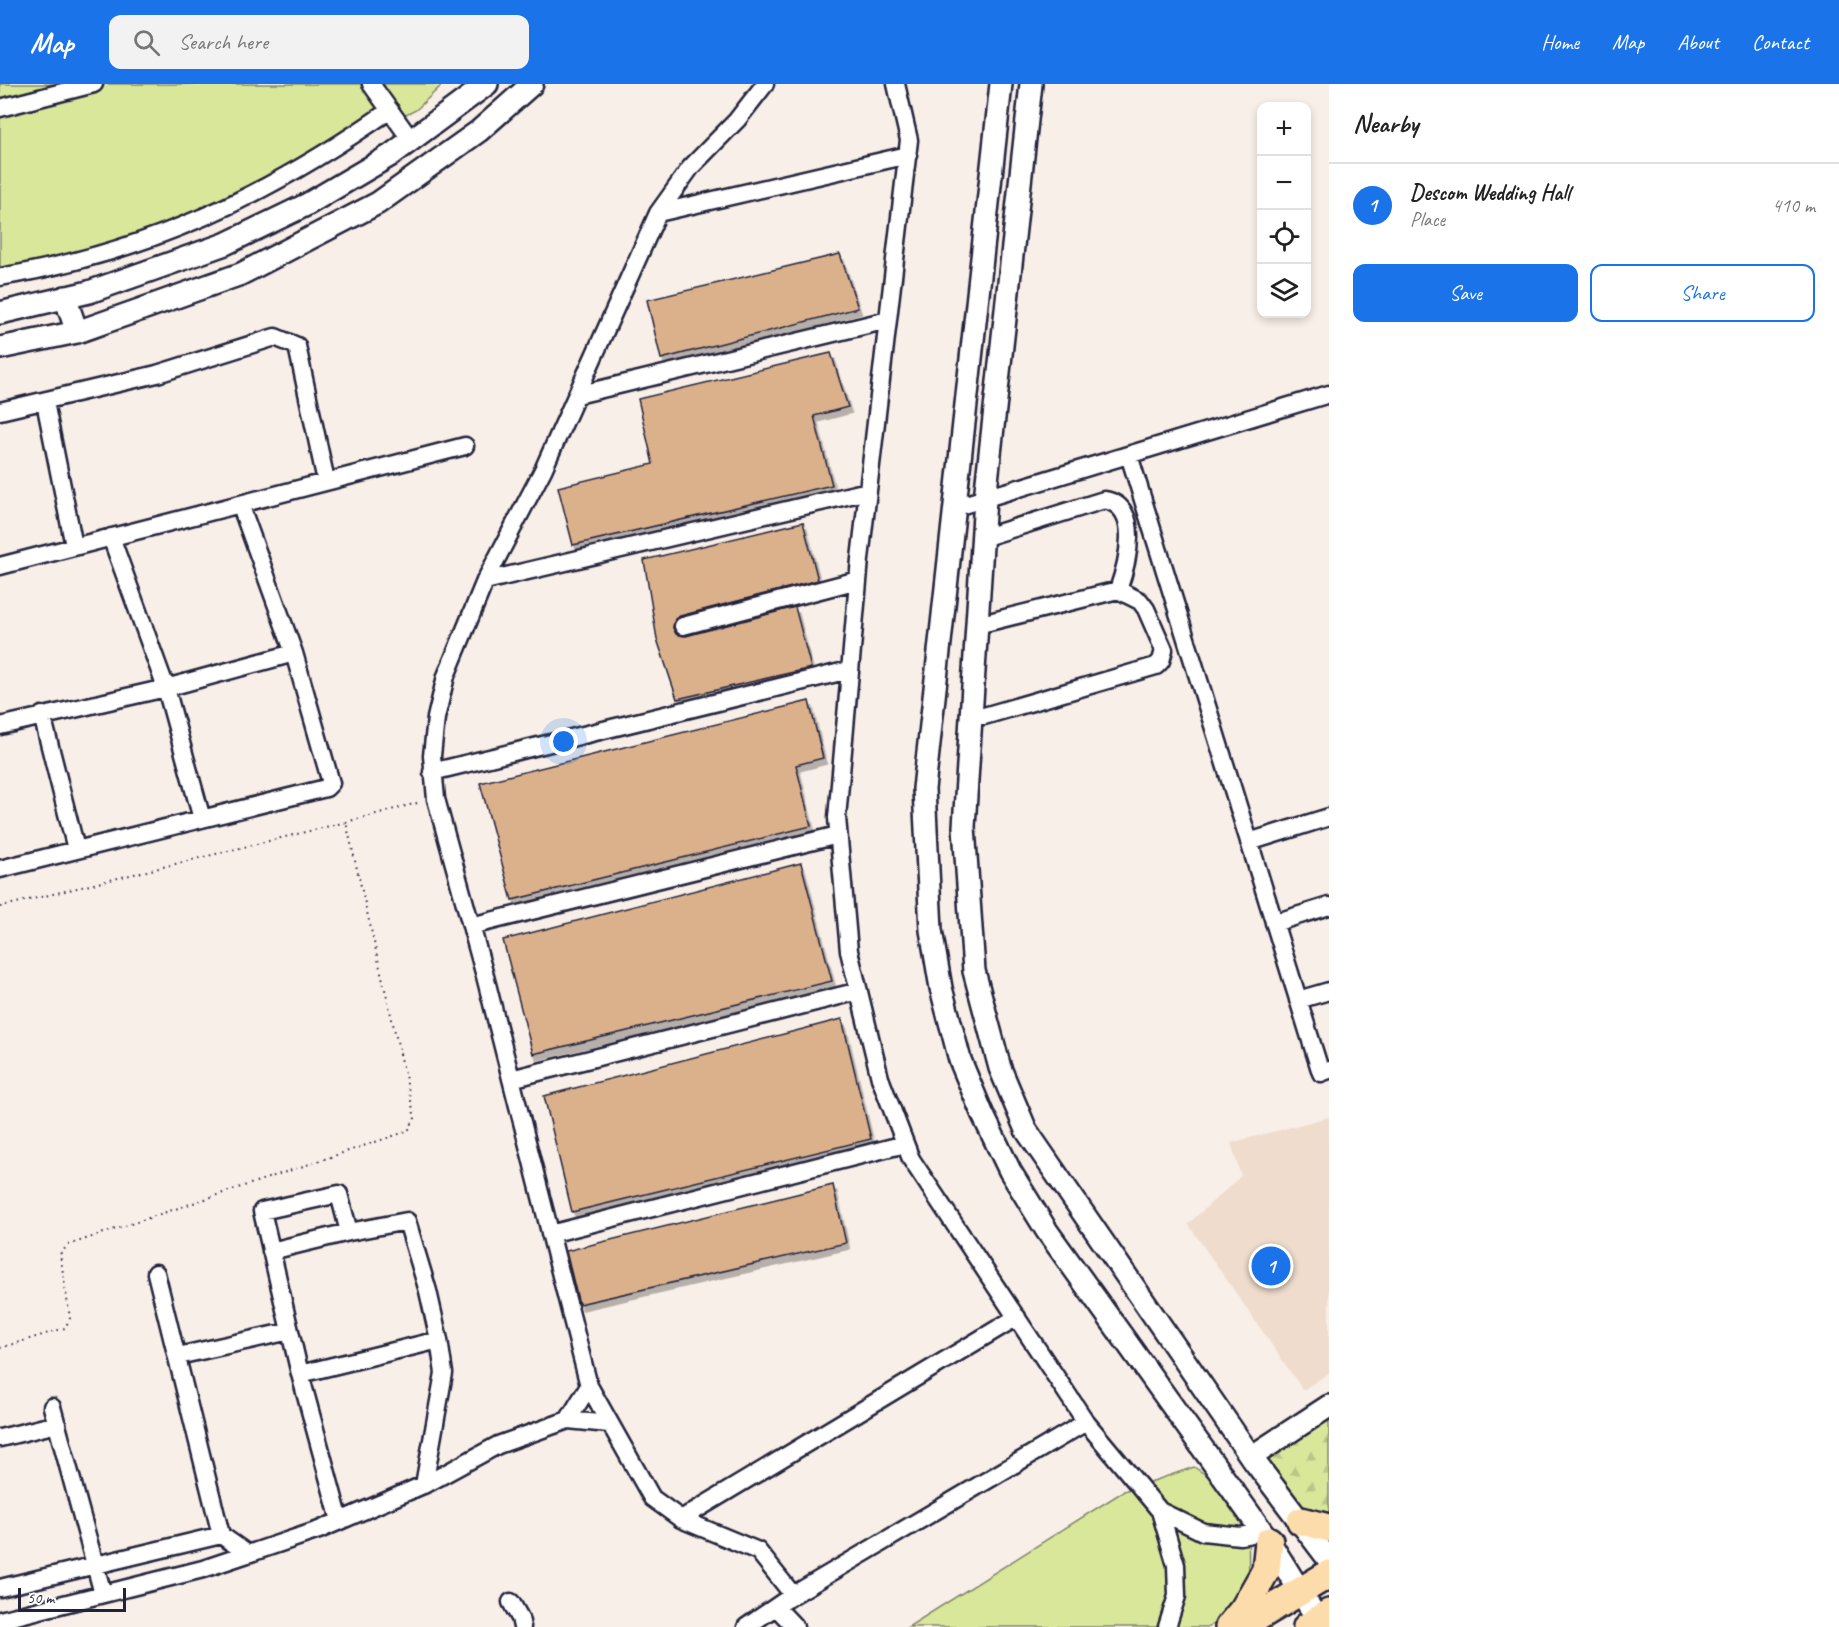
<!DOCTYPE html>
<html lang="en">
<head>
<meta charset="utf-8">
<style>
	:root { --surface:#fff; --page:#f2f2f2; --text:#222; --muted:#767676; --line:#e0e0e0; --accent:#1a73e8 }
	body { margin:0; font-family:Caveat,sans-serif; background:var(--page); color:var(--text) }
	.controls { position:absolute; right:18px; top:18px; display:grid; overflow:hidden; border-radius:12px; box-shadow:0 3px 9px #0003 }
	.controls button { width:54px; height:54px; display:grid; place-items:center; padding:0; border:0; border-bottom:2px solid var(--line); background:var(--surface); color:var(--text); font:30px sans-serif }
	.scale { position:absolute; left:18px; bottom:15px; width:108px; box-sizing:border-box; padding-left:6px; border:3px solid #22223b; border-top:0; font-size:16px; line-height:21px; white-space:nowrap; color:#22223b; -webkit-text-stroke:4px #fff; paint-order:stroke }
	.you { position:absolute; left:564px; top:658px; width:21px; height:21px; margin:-15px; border:4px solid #fff; border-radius:50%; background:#1a73e8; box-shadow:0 0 0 9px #1a73e833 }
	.badge { display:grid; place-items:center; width:39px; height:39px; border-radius:50%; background:var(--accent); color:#fff; font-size:20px; font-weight:700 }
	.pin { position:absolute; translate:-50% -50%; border:3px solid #fff; box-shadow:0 2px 6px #0006 }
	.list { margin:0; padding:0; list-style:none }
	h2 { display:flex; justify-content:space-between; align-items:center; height:78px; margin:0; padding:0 24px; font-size:26px }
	h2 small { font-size:20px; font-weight:400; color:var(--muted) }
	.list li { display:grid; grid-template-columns:39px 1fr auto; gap:18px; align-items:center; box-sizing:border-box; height:84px; padding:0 24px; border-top:2px solid var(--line) }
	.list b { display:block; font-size:22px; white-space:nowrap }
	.list p { margin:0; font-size:20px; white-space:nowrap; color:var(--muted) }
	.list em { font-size:20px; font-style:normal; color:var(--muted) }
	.actions { display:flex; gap:12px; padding:18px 24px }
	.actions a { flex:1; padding:14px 0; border:2px solid var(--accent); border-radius:12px; text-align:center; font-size:21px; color:var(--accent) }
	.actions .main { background:var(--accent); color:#fff }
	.icon { flex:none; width:33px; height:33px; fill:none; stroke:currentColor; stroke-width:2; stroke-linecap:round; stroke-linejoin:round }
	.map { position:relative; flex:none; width:1329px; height:1543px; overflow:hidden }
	header { display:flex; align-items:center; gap:36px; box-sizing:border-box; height:84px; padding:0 30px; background:var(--accent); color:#fff }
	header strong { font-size:28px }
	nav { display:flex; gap:33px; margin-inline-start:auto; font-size:21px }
	.search { width:420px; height:54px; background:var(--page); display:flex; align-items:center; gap:15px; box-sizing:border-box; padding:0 21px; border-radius:12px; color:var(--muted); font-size:22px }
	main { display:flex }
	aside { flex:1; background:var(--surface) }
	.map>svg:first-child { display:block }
</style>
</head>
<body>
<header>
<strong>Map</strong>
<div class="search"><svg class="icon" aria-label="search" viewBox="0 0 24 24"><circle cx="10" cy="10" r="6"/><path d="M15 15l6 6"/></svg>Search here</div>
<nav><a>Home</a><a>Map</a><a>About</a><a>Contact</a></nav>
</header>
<main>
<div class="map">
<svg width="1329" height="1543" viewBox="0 0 1329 1543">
	<defs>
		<pattern id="forest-firs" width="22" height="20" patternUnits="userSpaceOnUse" patternTransform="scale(1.5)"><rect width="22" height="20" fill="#d9e79a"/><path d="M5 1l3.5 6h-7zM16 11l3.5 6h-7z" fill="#bac686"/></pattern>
		<filter id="shadow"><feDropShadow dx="3.5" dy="6" stdDeviation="0" flood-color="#0004"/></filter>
	</defs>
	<rect width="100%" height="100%" fill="#f8efe8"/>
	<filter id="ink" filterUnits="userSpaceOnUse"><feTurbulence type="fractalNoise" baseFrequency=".0167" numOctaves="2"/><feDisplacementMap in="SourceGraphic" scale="12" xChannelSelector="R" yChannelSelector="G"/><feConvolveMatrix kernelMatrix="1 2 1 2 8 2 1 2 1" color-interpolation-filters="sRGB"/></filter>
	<g filter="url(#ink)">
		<!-- built -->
		<path fill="#efdccc" d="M1329 1033V1289L1303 1306 1188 1140 1241 1092 1231 1059Z"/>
		<!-- grass -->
		<path fill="#d9e79a" stroke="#7e846a" stroke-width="1.5" d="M0 0H443L416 26 237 116 25 191 0 195Z
			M1194 1383 1248 1419 1249 1512 1209 1543H908L1124 1407Z"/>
		<!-- forest -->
		<path fill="url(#forest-firs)" stroke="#7e846a" stroke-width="1.5" d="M1329 1324V1444L1310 1440 1251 1373Z"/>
		<!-- building -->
		<path fill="#dbb18c" stroke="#22223b" stroke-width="1.5" filter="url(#shadow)" d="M840 170 858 224 661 275 647 216Z
			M831 269 848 323 814 332 832 401 573 461 558 403 653 380 638 315Z
			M803 438 818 496 680 532 675 535 673 544 676 550 686 552 795 523 811 584 677 615 657 555 644 476Z
			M809 617 823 674 796 681 811 742 512 816 480 699Z
			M801 779 832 897 533 970 503 856Z
			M842 935 871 1055 572 1128 544 1012Z
			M833 1101 846 1159 579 1220 566 1167Z"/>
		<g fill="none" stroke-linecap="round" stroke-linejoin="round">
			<defs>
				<path id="minor" d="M371 0 411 56
					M765 0 737 36 691 83 658 129 543 386 485 497 446 592 436 634 432 672 436 715 485 892 589 1302 652 1414 681 1435 758 1467 793 1511
					M896 0 909 56 860 475 837 734 849 867 880 994 911 1075 1086 1338 1160 1427 1203 1448 1240 1452 1263 1448
					M0 24 94 0
					M658 129 908 71
					M0 193C149 168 267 112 390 26
					M577 311 888 236
					M45 318 74 462
					M0 327 157 290 275 253 297 262 326 397
					M1129 371 1321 989 1329 986
					M953 424 1329 310
					M111 453 166 604 202 735
					M982 454 1104 416C1143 421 1127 481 1118 506
					M0 482 465 362
					M485 497 868 407
					M683 542 858 496
					M42 631 76 765
					M971 632H984L1156 582 1161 577 1164 566 1146 525 1140 517 1118 506 977 541
					M0 642 166 604 294 569
					M432 688 849 586
					M1249 758 1329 733
					M0 785 326 704 331 699 294 569 240 420
					M1274 839 1329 822
					M471 842 838 751
					M1298 916 1329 907
					M511 995 859 907
					M550 1150 905 1060
					M271 1167 349 1148
					M156 1189 221 1451 248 1470
					M178 1272 290 1247
					M300 1290 340 1437
					M52 1323 103 1510
					M568 1336 609 1340
					M0 1354 57 1340
					M424 1401 444 1289 439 1256 300 1290 262 1127 339 1110 349 1148 407 1137 428 1207 439 1256
					M1160 1427 1176 1481 1177 1512 1167 1543
					M681 1435 1017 1233
					M0 1504 221 1451
					M511 1518 520 1534 522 1543
					M776 1523 795 1543
					M0 1536 203 1485 319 1446 430 1398 498 1361 568 1336 589 1302
					M746 1543 793 1511 1086 1338"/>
				<path id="tertiary" d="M1001 0 924 705 931 846 941 904 960 976 982 1029 1010 1087 1047 1147 1269 1457 1318 1536
					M1031 0 985 415 964 743 974 887 1000 984 1026 1046 1251 1373 1329 1476
					M65 213 77 248
					M0 229 89 208 225 160 306 121 391 71 487 0
					M0 264 77 248 241 190 378 119 479 47 532 0
					M1251 1373 1329 1322"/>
				<path id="primary" d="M1301 1437 1329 1444
					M1229 1543 1244 1525 1266 1486 1269 1457
					M1241 1543 1329 1490
					M1307 1543 1329 1529"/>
			</defs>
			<!-- minor casing -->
			<use href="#minor" stroke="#22223b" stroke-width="21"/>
			<!-- tertiary casing -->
			<use href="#tertiary" stroke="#22223b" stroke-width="26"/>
			<!-- primary casing -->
			<use href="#primary" stroke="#22223b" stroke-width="32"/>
			<!-- path -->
			<path stroke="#22223b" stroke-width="2" stroke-dasharray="1.5 4.5" stroke-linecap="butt" d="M346 738 421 718
				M0 823 346 738 415 1034 408 1047 68 1161 60 1170 70 1234 65 1244 0 1264"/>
			<!-- minor -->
			<use href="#minor" stroke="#fff" stroke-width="16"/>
			<!-- tertiary -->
			<use href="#tertiary" stroke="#fff" stroke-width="21"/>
			<!-- primary -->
			<use href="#primary" stroke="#fddcac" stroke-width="27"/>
		</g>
	</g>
</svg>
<div class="controls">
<button>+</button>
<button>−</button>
<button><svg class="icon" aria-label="locate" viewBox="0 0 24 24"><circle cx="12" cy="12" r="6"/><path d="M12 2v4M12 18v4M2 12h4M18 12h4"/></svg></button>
<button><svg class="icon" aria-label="layers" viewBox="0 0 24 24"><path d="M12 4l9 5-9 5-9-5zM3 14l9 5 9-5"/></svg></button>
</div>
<div class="scale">50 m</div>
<div class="you"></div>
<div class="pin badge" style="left:1271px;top:1182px">1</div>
</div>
<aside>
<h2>Nearby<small></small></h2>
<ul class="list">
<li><span class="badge">1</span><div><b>Descom Wedding Hall</b><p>Place</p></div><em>410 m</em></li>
</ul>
<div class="actions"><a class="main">Save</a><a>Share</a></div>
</aside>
</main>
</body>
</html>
